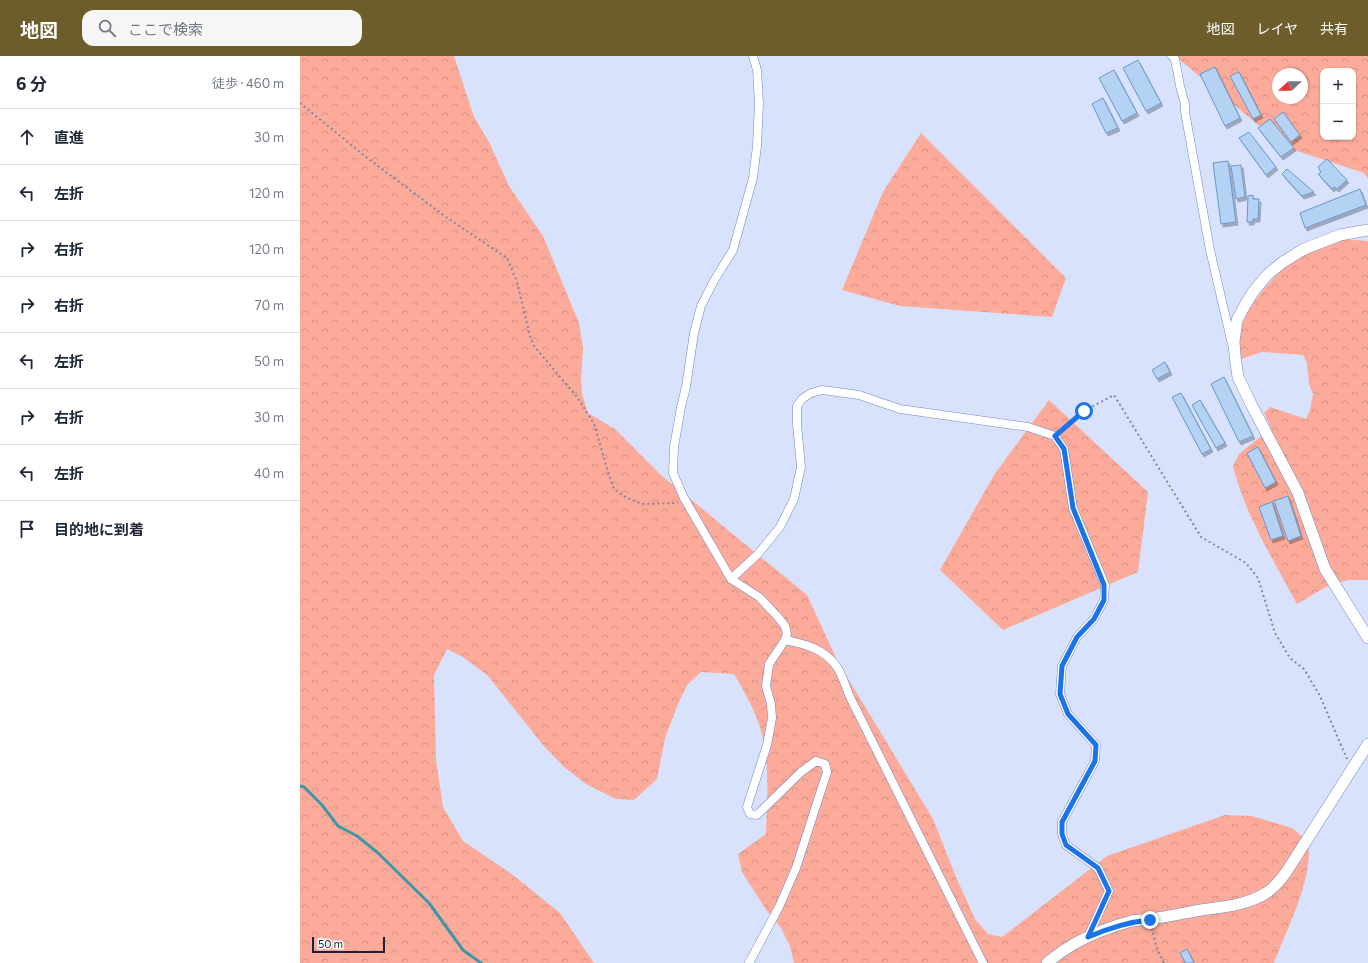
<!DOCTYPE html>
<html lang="ja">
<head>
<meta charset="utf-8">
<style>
	:root { --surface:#fff; --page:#f6f6f7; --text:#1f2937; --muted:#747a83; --line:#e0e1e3; --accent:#6d5d2b }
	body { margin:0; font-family:Commissioner,"Noto Sans JP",sans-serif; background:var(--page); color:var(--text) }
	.controls { position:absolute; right:12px; top:12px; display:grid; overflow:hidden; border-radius:8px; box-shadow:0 1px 3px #0004 }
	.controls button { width:36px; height:36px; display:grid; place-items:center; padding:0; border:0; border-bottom:1px solid var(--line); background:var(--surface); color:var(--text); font:20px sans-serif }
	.compass { position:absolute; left:972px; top:12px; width:36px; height:36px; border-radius:50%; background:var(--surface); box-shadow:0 1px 3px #0004; rotate:248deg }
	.scale { position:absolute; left:12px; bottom:10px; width:73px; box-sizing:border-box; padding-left:4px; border:2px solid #1a2038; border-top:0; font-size:11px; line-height:14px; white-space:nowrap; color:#1a2038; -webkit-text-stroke:3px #fff; paint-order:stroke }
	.stop { position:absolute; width:12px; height:12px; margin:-9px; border:3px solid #1a73e8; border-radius:50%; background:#fff }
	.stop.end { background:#1a73e8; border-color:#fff; box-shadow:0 1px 4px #0008 }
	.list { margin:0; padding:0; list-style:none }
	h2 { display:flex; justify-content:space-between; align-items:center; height:52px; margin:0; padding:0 16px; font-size:17px }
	h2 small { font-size:13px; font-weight:400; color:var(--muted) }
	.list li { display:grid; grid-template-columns:26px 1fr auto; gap:12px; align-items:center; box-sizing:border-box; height:56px; padding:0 16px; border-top:1px solid var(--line) }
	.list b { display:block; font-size:15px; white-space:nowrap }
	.list em { font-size:13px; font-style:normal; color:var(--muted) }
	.icon { flex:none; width:22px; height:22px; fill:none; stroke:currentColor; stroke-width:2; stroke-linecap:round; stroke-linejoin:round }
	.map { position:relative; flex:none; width:1068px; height:907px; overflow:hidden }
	header { display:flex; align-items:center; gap:24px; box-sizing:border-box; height:56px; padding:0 20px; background:var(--accent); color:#fff }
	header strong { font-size:19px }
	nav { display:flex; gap:22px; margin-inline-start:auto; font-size:14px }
	.search { width:280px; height:36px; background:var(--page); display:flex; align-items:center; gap:10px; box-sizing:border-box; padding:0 14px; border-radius:12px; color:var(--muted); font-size:15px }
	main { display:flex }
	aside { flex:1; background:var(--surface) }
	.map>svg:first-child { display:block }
</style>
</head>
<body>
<header>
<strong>地図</strong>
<div class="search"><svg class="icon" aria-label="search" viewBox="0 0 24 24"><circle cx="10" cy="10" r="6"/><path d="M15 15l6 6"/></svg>ここで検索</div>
<nav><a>地図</a><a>レイヤ</a><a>共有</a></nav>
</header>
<main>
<aside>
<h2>6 分<small>徒歩 · 460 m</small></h2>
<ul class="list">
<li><svg class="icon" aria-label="ahead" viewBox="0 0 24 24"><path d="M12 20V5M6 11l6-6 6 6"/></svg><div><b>直進</b></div><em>30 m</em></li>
<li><svg class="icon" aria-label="left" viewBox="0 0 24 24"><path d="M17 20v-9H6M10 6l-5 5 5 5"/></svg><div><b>左折</b></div><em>120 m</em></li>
<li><svg class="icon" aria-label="right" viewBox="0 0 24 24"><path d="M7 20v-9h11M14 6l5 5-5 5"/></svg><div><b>右折</b></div><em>120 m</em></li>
<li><svg class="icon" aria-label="right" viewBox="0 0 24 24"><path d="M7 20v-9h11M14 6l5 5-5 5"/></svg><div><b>右折</b></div><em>70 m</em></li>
<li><svg class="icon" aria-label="left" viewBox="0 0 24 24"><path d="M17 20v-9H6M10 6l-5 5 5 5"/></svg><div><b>左折</b></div><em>50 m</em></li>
<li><svg class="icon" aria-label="right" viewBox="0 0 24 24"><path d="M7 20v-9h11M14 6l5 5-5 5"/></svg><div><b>右折</b></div><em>30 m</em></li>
<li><svg class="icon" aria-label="left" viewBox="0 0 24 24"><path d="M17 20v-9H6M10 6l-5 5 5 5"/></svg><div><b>左折</b></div><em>40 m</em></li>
<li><svg class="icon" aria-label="arrive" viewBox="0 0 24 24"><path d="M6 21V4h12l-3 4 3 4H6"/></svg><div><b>目的地に到着</b></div></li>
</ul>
</aside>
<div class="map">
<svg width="1068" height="907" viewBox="0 0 1068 907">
	<defs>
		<pattern id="forest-crowns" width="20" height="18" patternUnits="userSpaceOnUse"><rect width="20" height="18" fill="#fcaa9a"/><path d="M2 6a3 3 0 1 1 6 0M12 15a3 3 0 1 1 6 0" fill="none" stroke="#d79285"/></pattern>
		<filter id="shadow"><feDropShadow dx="2" dy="3" stdDeviation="0" flood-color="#0004"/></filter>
	</defs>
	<rect width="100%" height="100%" fill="#d9e2fc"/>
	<!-- forest -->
	<path fill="url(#forest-crowns)" fill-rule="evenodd" d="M0 0H154L174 61 189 86 209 130 243 180 279 267 283 292 281 325 282 338 288 357 315 373 361 419 507 539 538 606 633 763 656 821 675 863 688 878 702 881 807 800 925 759 952 760 992 772 1008 785C1014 822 987 872 974 907H494L490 890 481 872 467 855 442 816 438 798 466 778C467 745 470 711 462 679 457 657 445 637 434 618L401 616 387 629 378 648 365 682 357 723 334 744 316 743 286 728 263 710 243 689 188 620 163 601 147 593 134 619 136 704 143 751 163 785 213 819 260 857 294 907H0Z
		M875 0H1068V123L1064 117 991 93 956 67ZM1023 15H1053V81H1023ZM978 18H1002V42H978Z
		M621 77 766 222 752 261 600 250 542 234 583 136Z
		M1043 183 1068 185V524H1049L1031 528 997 548C973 503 945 459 933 410L939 398 971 372 964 357 970 351 1006 363 1010 354 1013 338 1009 328 1007 307 1003 299 962 296 941 303C926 270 973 216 1000 201 1014 194 1029 189 1043 183Z
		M749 344 848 436 838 516 703 574 640 514 694 419Z"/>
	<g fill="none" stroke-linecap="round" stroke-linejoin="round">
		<!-- stream -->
		<path stroke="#3f96a6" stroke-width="3" d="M0 730 4 731 22 749 38 770 57 780 78 797 129 847 163 894 181 907"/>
	</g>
	<!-- building -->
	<path fill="#b4d2f3" stroke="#6796ca" filter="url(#shadow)" d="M838 4 861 47 846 55 823 12Z
		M915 11 940 62 925 70 900 18Z
		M814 14 837 57 822 65 799 22Z
		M939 16 961 59 953 63 930 20Z
		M803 42 818 72 806 77 792 48Z
		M983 56 1000 79 991 86 974 63Z
		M970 63 994 92 981 101 958 72Z
		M949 76 976 111 966 119 939 82Z
		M1027 103 1047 124 1037 133 1034 131 1032 133 1018 118 1021 116 1018 111Z
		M928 105 936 166 921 168 913 107Z
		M941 109 945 141 936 143 931 110Z
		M987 113 1014 136 1002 140 982 118Z
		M1060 133 1066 149 1005 172 1000 157Z
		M953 139V143H959L958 163H953L952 166H947L948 140Z
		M865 306 870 316 857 323 852 314Z
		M924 321 953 380 939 386 911 328Z
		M881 337 911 393 902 398 872 341Z
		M900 344 925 387 916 392 892 349Z
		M958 391 976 426 965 432 947 397Z
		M988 440 1001 480 988 485 974 445Z
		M972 446 983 480 971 484 959 451Z
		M887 893 894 907H883L885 906 880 897Z"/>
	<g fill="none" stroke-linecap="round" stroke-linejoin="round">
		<defs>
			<path id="street" d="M872 0 875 3 880 30 885 48V56L910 194 932 288
				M431 523 458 498 480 471 494 443 501 411 497 368V350L502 343 511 337 522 334 559 339 600 353 728 371 755 380 764 393 773 452 805 529 804 544 794 563 777 581 762 610 760 638 768 658 796 689 795 705 762 766V778L766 789 798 812 809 835 788 881
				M485 584C505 588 525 593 537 611 543 620 546 633 551 643L683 907
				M449 907 479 851 496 812 527 716 525 708 516 705 501 716 457 759 450 758 447 751 467 689 472 662 471 648 466 630 469 608 485 584 487 578 485 570 478 561 459 541 431 523 384 442 373 417 374 391 381 351 386 331 394 277 401 250 415 223 433 194 453 122 457 90 459 47 457 14 453 0"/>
			<path id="secondary" d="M1068 174 1040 179 1004 193 983 206 967 219 953 236 945 249 937 264 934 285 935 300 938 321 952 350 998 437 1025 513 1068 582
				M747 907C770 887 802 873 832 865 837 864 844 864 850 863 867 861 884 857 901 854 923 851 947 849 966 837 975 831 981 824 987 815L1068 688"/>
		</defs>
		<!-- street casing -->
		<use href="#street" stroke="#7686c3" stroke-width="9"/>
		<!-- secondary casing -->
		<use href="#secondary" stroke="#7686c3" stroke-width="12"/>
		<!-- path -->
		<path stroke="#7f87a0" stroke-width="2" stroke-dasharray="2 3" stroke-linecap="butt" d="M0 47 66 101 146 161 207 202 217 226 230 280 234 290 277 341 294 368 309 419 314 433 327 442 342 448 378 447
			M761 375 784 355 814 339 901 481 946 507 958 522 975 577 990 602 1004 613 1020 640 1047 703
			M852 872 856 890 864 907"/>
		<!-- street -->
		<use href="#street" stroke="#fff" stroke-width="8"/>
		<!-- secondary -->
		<use href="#secondary" stroke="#fff" stroke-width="11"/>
	</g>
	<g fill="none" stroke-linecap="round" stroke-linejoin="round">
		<!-- route -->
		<path stroke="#1a73e8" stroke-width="5" d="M784 355 755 380 764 393 773 452 804 529V544L794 563 777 581 762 610 760 638 768 658 796 689 795 705 762 766V778L766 789 798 812 809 835 788 881C809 872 827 866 850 864"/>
	</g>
</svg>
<div class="controls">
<button>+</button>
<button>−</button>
</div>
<svg class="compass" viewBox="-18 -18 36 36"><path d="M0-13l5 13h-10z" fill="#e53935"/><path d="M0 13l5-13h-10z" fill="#747a83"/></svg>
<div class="scale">50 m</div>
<div class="stop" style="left:784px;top:355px"></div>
<div class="stop end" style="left:850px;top:864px"></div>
</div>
</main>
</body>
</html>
